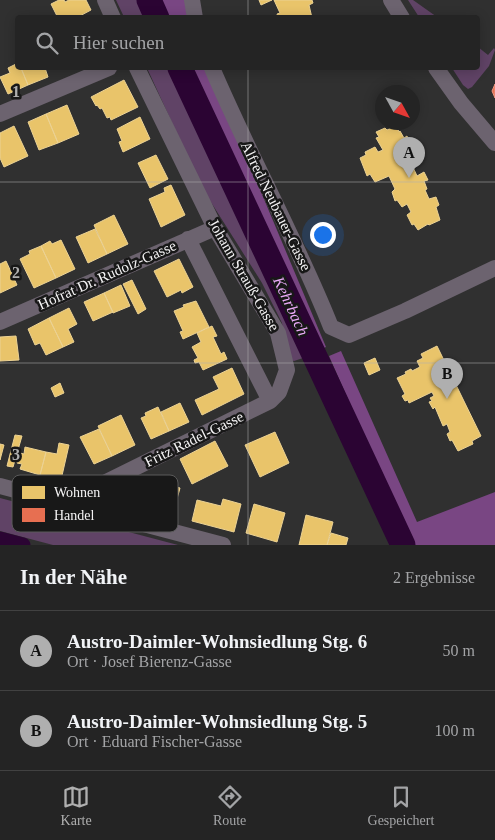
<!DOCTYPE html>
<html lang="de">
<head>
<meta charset="utf-8">
<style>
	:root { --surface:#242424; --page:#303031; --text:#f1f3f6; --muted:#a3a4a6; --line:#414141; --accent:#afafaf }
	body { margin:0; font-family:Georgia,serif; background:var(--page); color:var(--text) }
	.compass { position:absolute; left:375px; top:85px; width:45px; height:45px; border-radius:50%; background:var(--surface); box-shadow:0 2px 12px #0003; rotate:130deg }
	.you { position:absolute; left:322px; top:234px; width:18px; height:18px; margin:-12px; border:4px solid #fff; border-radius:50%; background:#1a73e8; box-shadow:0 0 0 8px #1a73e833 }
	.badge { display:grid; place-items:center; width:32px; height:32px; border-radius:50%; background:var(--accent); color:#111; font-size:16px; font-weight:700 }
	.pin { position:absolute; translate:-50% -41px; filter:drop-shadow(0 1px 2px #0008) }
	.pin::after { content:''; position:absolute; top:26px; width:18px; height:15px; background:inherit; clip-path:polygon(0 0,100% 0,50% 100%) }
	.list { margin:0; padding:0; list-style:none }
	h2 { display:flex; justify-content:space-between; align-items:center; height:65px; margin:0; padding:0 20px; font-size:21px }
	h2 small { font-size:16px; font-weight:400; color:var(--muted) }
	.list li { display:grid; grid-template-columns:32px 1fr auto; gap:15px; align-items:center; box-sizing:border-box; height:80px; padding:0 20px; border-top:1px solid var(--line) }
	.list b { display:block; font-size:19px; white-space:nowrap }
	.list p { margin:0; font-size:16px; white-space:nowrap; color:var(--muted) }
	.list em { font-size:16px; font-style:normal; color:var(--muted) }
	.icon { flex:none; width:28px; height:28px; fill:none; stroke:currentColor; stroke-width:2; stroke-linecap:round; stroke-linejoin:round }
	.map { position:relative; flex:none; width:495px; height:545px; overflow:hidden }
	.search { position:absolute; background:var(--surface); box-shadow:0 2px 12px #0003; left:15px; right:15px; top:15px; height:55px; display:flex; align-items:center; gap:12px; box-sizing:border-box; padding:0 18px; border-radius:5px; color:var(--muted); font-size:19px }
	.sheet { height:225px; background:var(--surface) }
	nav { display:flex; justify-content:space-around; align-items:center; box-sizing:border-box; height:70px; border-top:1px solid var(--line); background:var(--surface); font-size:14px; color:var(--muted) }
	nav a { display:grid; justify-items:center; gap:2px }
	nav .on { color:var(--accent) }
	.map>svg:first-child { display:block }
</style>
</head>
<body>
<div class="map">
<svg width="495" height="545" viewBox="0 0 495 545">
	<rect width="100%" height="100%" fill="#303030"/>
	<!-- green -->
	<path fill="#604366" d="M116 0H137L146 17H124Z
		M408 0H413L437 17H419Z
		M478 47 488 55 494 48 495 50 489 66 472 87 468 89 463 85 452 68H478Z
		M147 68H169L303 358 294 361 288 359 282 323 262 283 202 188Z
		M0 498 178 545H53L0 531Z"/>
	<!-- forest -->
	<path fill="#794683" d="M157 0H189L192 17H165Z
		M188 68H209L326 347 317 351Z
		M341 351 417 522 495 492V545H412L329 356Z"/>
	<!-- homes -->
	<path fill="#e9c46a" stroke="#ecd293" d="M59 0H64L65 2 69 0H86L91 10 76 18H58L51 4Z
		M259 0H272L261 5Z
		M274 0H312L313 3 309 5 312 18H278L277 14 280 13Z
		M18 63V68H21L28 85 8 94 0 77 10 73 8 68Z
		M21 68H45L48 77 28 85Z
		M124 80 138 107 111 120 110 117 107 118 102 108 100 109 97 105 96 106 91 97Z
		M67 105 79 134 58 143 46 114Z
		M46 114 58 143 39 150 28 122Z
		M140 117 150 139 123 152 119 142 122 141 117 129Z
		M394 125H396L399 132 400 131 404 138 407 136 410 144 405 147 414 163 412 165 417 176 424 172 428 180 424 181 427 189 425 190 429 199 436 197 439 205 436 207 440 220 429 225 428 224 418 230 414 224 412 225 407 215 411 212 407 204 402 207 397 200 395 201 392 192 395 189 389 176 375 182 370 174 367 176 360 158 366 155 365 152 375 147 378 152 383 150 376 138 379 137 376 132 385 128 387 130 394 127Z
		M14 126 28 156 4 167 0 158V133Z
		M156 155 168 179 150 188 138 163Z
		M171 185 185 215 161 227 149 199 165 192 164 188Z
		M114 215 128 244 107 254 94 225Z
		M95 229 107 254 88 263 76 237Z
		M61 240 75 269 56 278 41 246 50 241 52 244Z
		M41 246 56 278 34 288 20 259 30 254 29 251Z
		M179 259 193 287 182 293 181 290 167 297 154 271Z
		M6 261 17 285 0 293V264Z
		M132 280 146 309 138 314 123 284Z
		M121 285 130 306 113 313 104 293Z
		M104 293 113 312 93 321 84 302Z
		M196 301 209 327 183 339 180 332 183 331 174 311 184 307 183 305Z
		M69 308 77 324 68 329 74 342 63 347 49 318Z
		M49 318 63 347 46 355 40 343 35 345 28 329Z
		M212 326 217 336 213 337 221 354 224 352 227 359 203 370 199 362 195 363 194 360 198 358 192 347 201 342 197 333Z
		M16 336 19 360 0 361V337Z
		M437 346 481 436 472 441 473 444 458 451 452 440 450 441 447 434 450 432 447 424 443 426 435 407 433 409 429 402 432 401 430 398 434 396 432 392 409 403 408 400 405 401 402 396 405 394 397 378 406 374 405 372 411 369 412 371 420 367 417 361 423 358 421 354Z
		M375 358 380 370 369 375 364 363Z
		M232 368 244 394 202 415 195 400 219 389 213 377Z
		M60 383 64 393 55 397 51 388Z
		M180 403 189 422 169 431 161 412Z
		M158 407 169 431 151 439 141 418 146 416 145 413Z
		M121 415 135 445 112 456 98 426Z
		M99 429 112 456 94 464 80 437Z
		M275 432 289 463 260 477 245 445Z
		M15 435 22 436 13 467 7 466Z
		M215 441 228 466 192 484 180 459Z
		M59 443 69 445 61 480 40 475 46 452 57 454Z
		M0 444 4 445 0 460Z
		M25 447 46 452 40 475 20 469 22 464 17 463 20 453 24 454Z
		M154 480 180 488 172 517 146 509Z
		M223 499 241 504 234 532 192 521 197 500 221 506Z
		M254 504 285 513 277 542 246 533Z
		M306 515 333 522 327 545H299Z
		M331 533 348 538 346 545H327Z"/>
	<!-- shops -->
	<path fill="#e76f51" stroke="#eb9782" d="M495 84V98L492 91Z"/>
	<g fill="none" stroke-linecap="round" stroke-linejoin="round">
		<!-- canal -->
		<path stroke="#2b0433" stroke-width="15" d="M0 539 23 545"/>
		<!-- river -->
		<path stroke="#2b0433" stroke-width="25" d="M149 0 157 18
			M180 68 403 545"/>
		<!-- minor -->
		<path stroke="#6c636f" stroke-width="16" d="M105 0 113 18
			M192 0 195 18
			M391 0 402 18
			M212 68C249 155 296 239 331 327L349 335 405 311 495 268
			M436 68 461 103 495 143
			M0 114 109 68
			M188 239 270 401
			M0 322 215 228
			M0 486 223 545
			M64 503 270 401 279 392 287 370 278 333 215 228 137 68"/>
	</g>
	<!-- grid -->
	<path fill="none" stroke="#afafaf" stroke-width="1" stroke-opacity="0.55" d="M248 0V18M248 68V545M0 182H495M0 363H495"/>
	<g text-anchor="middle" dominant-baseline="central" stroke-width="5" stroke-linejoin="round" paint-order="stroke">
		<!-- street labels -->
		<g font-size="15" fill="#f4f3f4" stroke="#181818">
			<text transform="translate(276 206) rotate(64)">Alfred Neubauer-Gasse</text>
			<text transform="translate(107 275) rotate(-24)">Hofrat Dr. Rudolz-Gasse</text>
			<text transform="translate(244 275) rotate(60)">Johann Strauß-Gasse</text>
			<text transform="translate(194 439) rotate(-26)">Fritz Radel-Gasse</text>
		</g>
		<!-- water labels -->
		<g font-size="16" font-style="italic" fill="#e9a9f7" stroke="#181818">
			<text transform="translate(291 306) rotate(65)">Kehrbach</text>
		</g>
	</g>
	<!-- legend -->
	<rect x="12" y="475" width="166" height="57" rx="8" fill="#181818" stroke="#5a5a5a" stroke-width="1"/>
	<rect x="22" y="486" width="23" height="13" fill="#e9c46a"/>
	<rect x="22" y="508" width="23" height="14" fill="#e76f51"/>
	<g font-size="14" fill="#f4f3f4">
		<text x="54" y="497">Wohnen</text>
		<text x="54" y="520">Handel</text>
	</g>
	<g font-size="16" text-anchor="middle" font-weight="bold" fill="#afafaf" stroke="#181818" stroke-width="5" stroke-linejoin="round" paint-order="stroke">
		<text x="16" y="97">1</text>
		<text x="16" y="278">2</text>
		<text x="16" y="460">3</text>
	</g>
</svg>
<svg class="compass" viewBox="-18 -18 36 36"><path d="M0-13l5 13h-10z" fill="#e53935"/><path d="M0 13l5-13h-10z" fill="#a3a4a6"/></svg>
<div class="you"></div>
<div class="pin badge" style="left:409px;top:178px">A</div>
<div class="pin badge" style="left:447px;top:399px">B</div>
<div class="search"><svg class="icon" aria-label="search" viewBox="0 0 24 24"><circle cx="10" cy="10" r="6"/><path d="M15 15l6 6"/></svg>Hier suchen</div>
</div>
<section class="sheet">
<h2>In der Nähe<small>2 Ergebnisse</small></h2>
<ul class="list">
<li><span class="badge">A</span><div><b>Austro-Daimler-Wohnsiedlung Stg. 6</b><p>Ort · Josef Bierenz-Gasse</p></div><em>50 m</em></li>
<li><span class="badge">B</span><div><b>Austro-Daimler-Wohnsiedlung Stg. 5</b><p>Ort · Eduard Fischer-Gasse</p></div><em>100 m</em></li>
</ul>
</section>
<nav>
<a class="on"><svg class="icon" aria-label="map" viewBox="0 0 24 24"><path d="M3 6l6-2 6 2 6-2v14l-6 2-6-2-6 2zM9 4v14M15 6v14"/></svg>Karte</a>
<a><svg class="icon" aria-label="directions" viewBox="0 0 24 24"><path d="M12 3l9 9-9 9-9-9zM9 14v-3h6M13 9l2 2-2 2"/></svg>Route</a>
<a><svg class="icon" aria-label="saved" viewBox="0 0 24 24"><path d="M7 4h10v16l-5-4-5 4z"/></svg>Gespeichert</a>
</nav>
</body>
</html>
